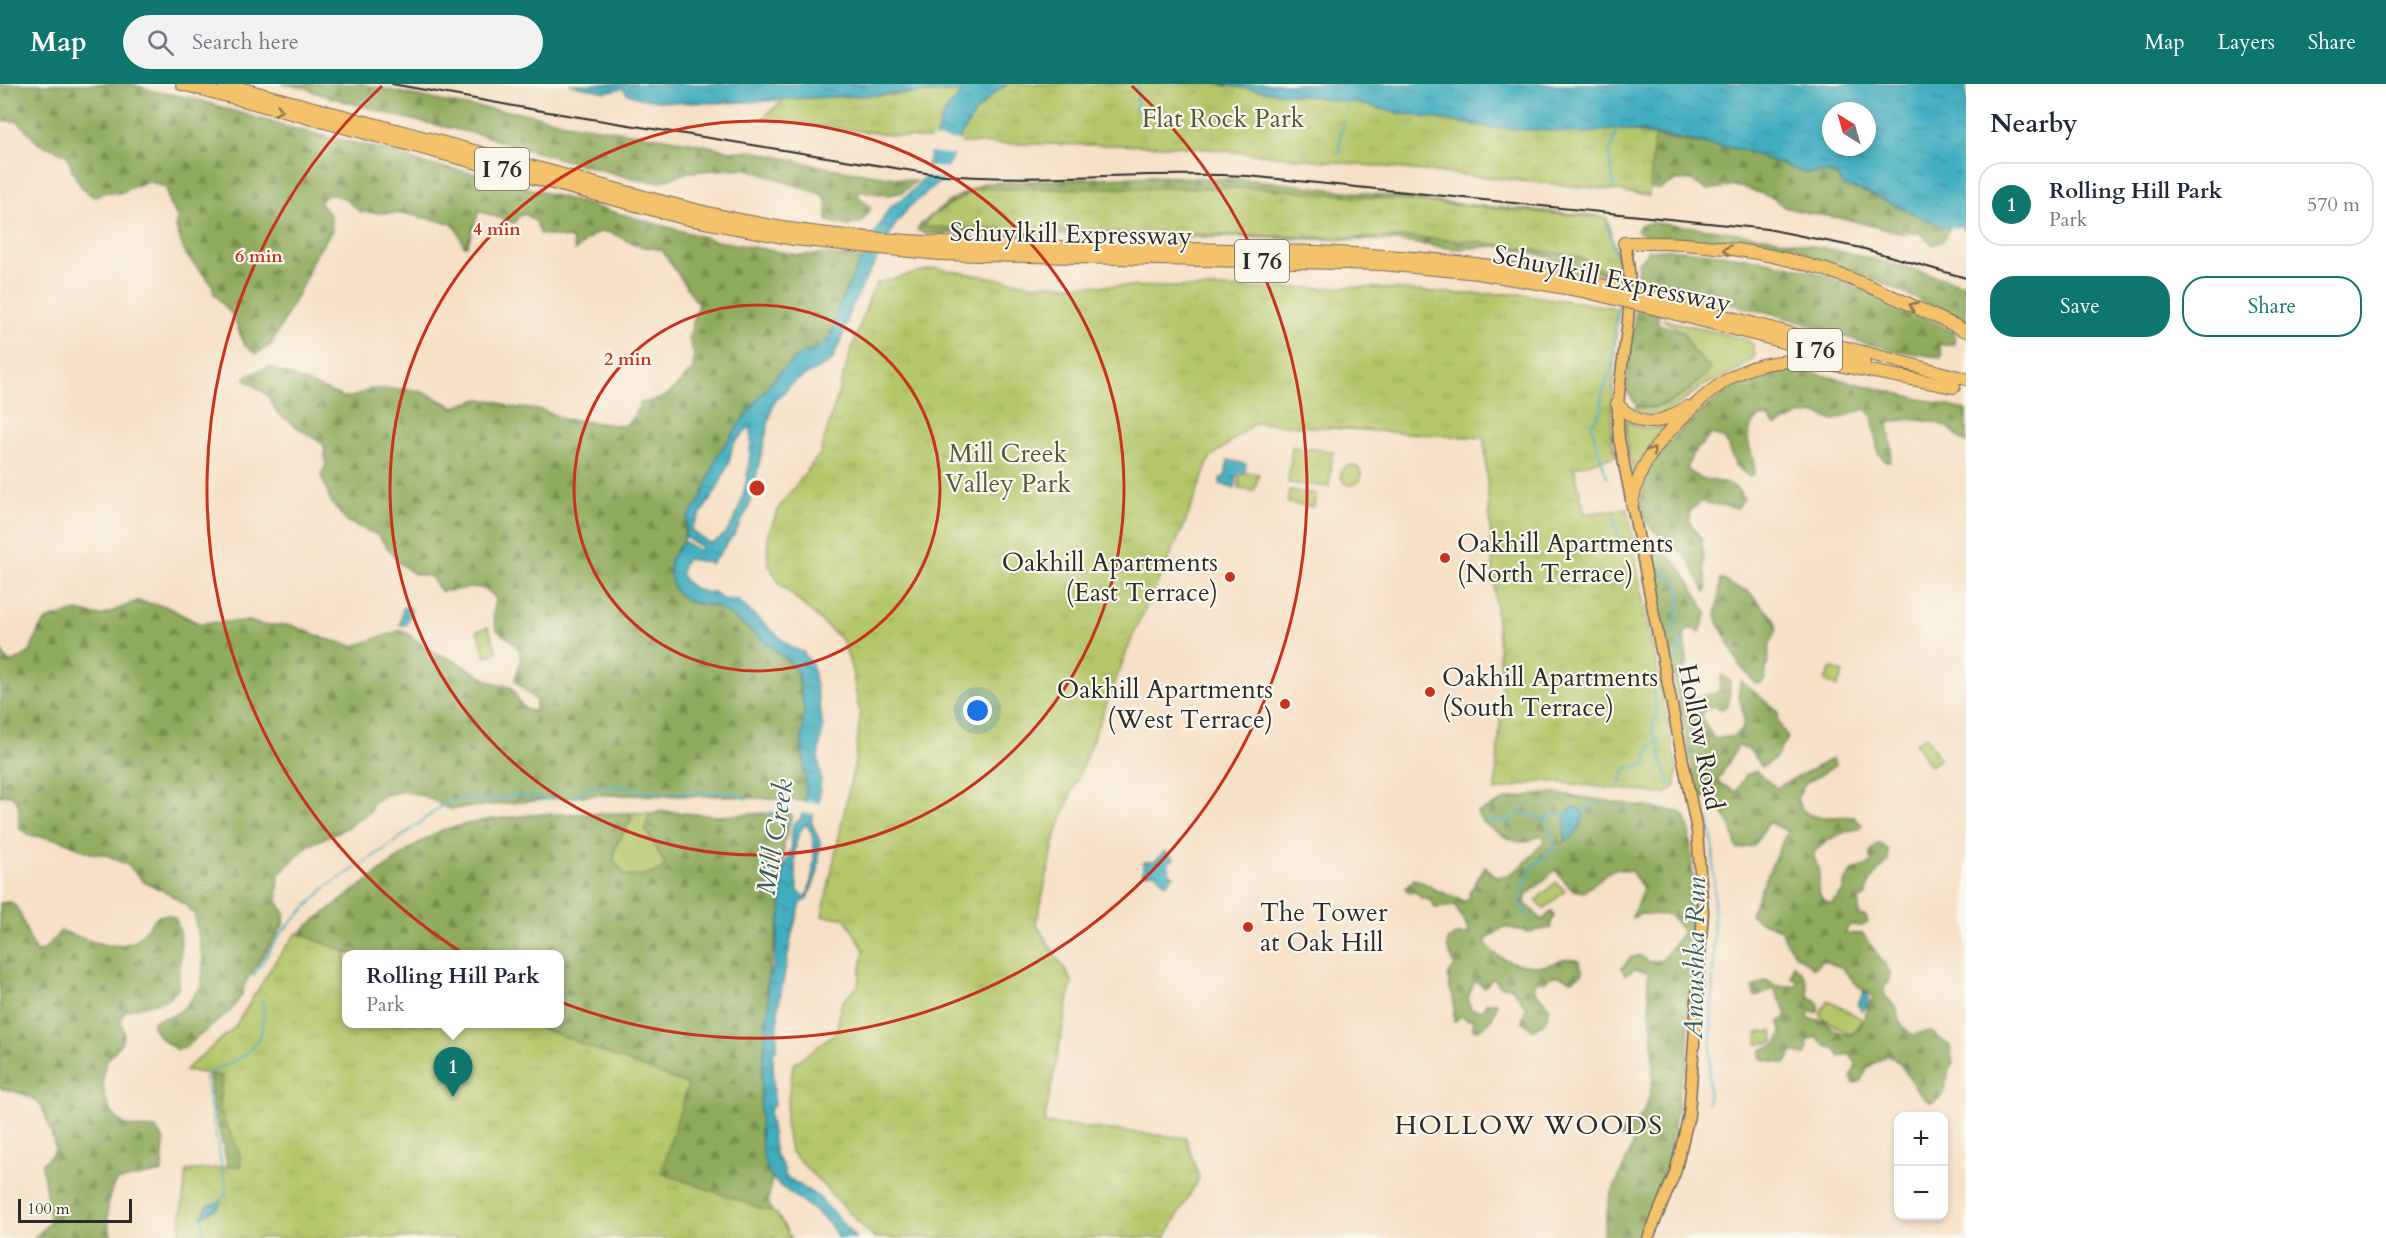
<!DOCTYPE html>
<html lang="en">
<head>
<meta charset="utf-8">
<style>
	:root { --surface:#fff; --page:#f2f2f3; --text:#1f2937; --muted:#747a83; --line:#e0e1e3; --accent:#0f766e }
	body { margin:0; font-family:Cardo,serif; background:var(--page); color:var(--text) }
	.controls { position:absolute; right:18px; bottom:18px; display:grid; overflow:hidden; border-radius:12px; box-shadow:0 3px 9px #0003 }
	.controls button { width:54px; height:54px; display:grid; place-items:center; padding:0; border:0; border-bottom:2px solid var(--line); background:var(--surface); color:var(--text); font:30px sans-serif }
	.compass { position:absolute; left:1822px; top:18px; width:54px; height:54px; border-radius:50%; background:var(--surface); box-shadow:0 3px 9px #0003; rotate:323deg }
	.scale { position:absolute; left:18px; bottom:15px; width:114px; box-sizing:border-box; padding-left:6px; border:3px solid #2b2b2b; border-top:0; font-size:16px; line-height:21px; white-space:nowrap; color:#2b2b2b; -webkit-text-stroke:4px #fbf7ec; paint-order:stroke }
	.you { position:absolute; left:978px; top:627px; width:21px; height:21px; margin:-15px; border:4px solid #fff; border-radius:50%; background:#1a73e8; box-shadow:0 0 0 9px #1a73e833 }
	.badge { display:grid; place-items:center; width:39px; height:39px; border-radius:50%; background:var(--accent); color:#fff; font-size:20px; font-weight:700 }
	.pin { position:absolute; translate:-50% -50px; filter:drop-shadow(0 2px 3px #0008) }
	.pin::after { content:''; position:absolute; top:32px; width:21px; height:18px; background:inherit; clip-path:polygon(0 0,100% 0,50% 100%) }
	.popup { position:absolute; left:342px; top:866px; width:222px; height:78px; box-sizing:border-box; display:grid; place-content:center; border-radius:12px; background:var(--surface); filter:drop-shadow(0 2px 4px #0005); font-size:20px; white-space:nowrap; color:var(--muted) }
	.popup b { font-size:22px; color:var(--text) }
	.popup::after { content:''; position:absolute; left:50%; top:100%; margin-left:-12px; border:12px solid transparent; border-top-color:var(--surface) }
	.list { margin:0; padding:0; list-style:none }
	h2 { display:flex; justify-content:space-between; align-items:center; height:78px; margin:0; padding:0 24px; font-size:26px }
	h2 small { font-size:20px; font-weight:400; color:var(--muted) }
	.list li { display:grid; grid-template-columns:39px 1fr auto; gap:18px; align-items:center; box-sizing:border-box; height:84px; margin:0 12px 12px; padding:0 12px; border:2px solid var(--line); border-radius:24px }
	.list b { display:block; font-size:22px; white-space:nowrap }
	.list p { margin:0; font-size:20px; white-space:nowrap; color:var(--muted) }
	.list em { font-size:20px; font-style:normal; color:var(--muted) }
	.actions { display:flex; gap:12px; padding:18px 24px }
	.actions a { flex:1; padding:14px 0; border:2px solid var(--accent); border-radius:24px; text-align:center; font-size:21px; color:var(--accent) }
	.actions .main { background:var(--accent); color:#fff }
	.icon { flex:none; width:33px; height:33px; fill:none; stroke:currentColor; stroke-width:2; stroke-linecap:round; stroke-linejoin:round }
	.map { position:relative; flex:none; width:1966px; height:1154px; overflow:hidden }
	header { display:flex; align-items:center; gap:36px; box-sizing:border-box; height:84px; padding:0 30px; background:var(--accent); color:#fff }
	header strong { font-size:28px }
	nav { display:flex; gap:33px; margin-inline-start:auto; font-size:21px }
	.search { width:420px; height:54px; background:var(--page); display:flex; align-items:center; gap:15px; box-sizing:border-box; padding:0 21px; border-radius:33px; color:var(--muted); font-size:22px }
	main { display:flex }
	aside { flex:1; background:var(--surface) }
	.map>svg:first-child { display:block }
</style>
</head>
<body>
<header>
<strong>Map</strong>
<div class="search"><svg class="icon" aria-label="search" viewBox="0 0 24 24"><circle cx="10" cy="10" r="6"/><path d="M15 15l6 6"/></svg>Search here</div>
<nav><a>Map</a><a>Layers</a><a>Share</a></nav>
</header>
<main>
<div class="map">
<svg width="1966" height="1154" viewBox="0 0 1966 1154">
	<defs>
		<pattern id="forest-firs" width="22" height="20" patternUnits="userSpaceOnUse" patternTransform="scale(1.5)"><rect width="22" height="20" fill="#8fab5d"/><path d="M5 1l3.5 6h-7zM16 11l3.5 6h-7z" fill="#758b4d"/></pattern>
		<pattern id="park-tufts" width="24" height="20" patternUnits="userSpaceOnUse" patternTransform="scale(1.5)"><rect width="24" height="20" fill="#b4c669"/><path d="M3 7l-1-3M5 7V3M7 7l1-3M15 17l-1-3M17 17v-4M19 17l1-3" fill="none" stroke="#9baa5b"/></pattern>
		<pattern id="water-ripples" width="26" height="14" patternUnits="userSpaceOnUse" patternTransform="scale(1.5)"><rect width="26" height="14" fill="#41adc0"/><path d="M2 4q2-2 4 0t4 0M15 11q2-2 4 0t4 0" fill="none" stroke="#378d9c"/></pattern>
	</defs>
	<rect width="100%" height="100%" fill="#fbf7ec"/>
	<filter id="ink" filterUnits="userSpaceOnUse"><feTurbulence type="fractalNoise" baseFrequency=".0167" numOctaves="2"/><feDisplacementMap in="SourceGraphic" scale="12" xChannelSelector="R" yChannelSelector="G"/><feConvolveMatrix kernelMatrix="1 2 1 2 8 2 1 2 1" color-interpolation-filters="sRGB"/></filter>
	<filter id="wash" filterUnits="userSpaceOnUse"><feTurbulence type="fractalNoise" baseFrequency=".008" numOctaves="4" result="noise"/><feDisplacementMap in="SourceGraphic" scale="24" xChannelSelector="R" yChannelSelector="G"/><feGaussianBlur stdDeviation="1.35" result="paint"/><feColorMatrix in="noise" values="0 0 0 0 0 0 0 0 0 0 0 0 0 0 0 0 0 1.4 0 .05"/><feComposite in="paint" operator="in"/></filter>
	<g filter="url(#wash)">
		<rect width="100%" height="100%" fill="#f6e0c6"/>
		<!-- green -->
		<path fill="#b4c669" stroke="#70784a" stroke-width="1.5" d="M1662 235 1748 256 1753 261 1755 271C1747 285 1721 293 1707 300 1686 310 1661 345 1634 324L1637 322C1655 331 1686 312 1698 297L1699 271 1693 268 1681 247Z
			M1625 336C1641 346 1654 346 1670 339L1647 366 1634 390 1628 370Z
			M1292 363 1333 367 1329 403 1288 399Z
			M1249 389 1259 390 1254 407 1239 405V392Z
			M1289 406 1316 410 1314 423 1288 419Z
			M488 543 497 568 486 573 477 547Z
			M1831 584 1843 589 1837 603 1825 597Z
			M1926 652 1940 675 1930 682 1915 659Z
			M629 729H653L650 730 646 747 664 775 665 781C656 792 639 792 626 792L614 777C612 759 626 749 632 733Z
			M1556 798 1565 807 1544 825 1536 816Z
			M1828 916 1860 934 1862 937 1854 949 1849 950 1821 933 1820 929Z
			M1773 947 1774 958 1758 960 1757 949Z"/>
		<!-- forest -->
		<path fill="url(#forest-firs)" stroke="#5d6b44" stroke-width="1.5" fill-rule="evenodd" d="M0 0H133L153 7 191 14 287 43 389 67 426 80 478 90 717 157 798 171 819 170 863 174 844 210 831 252 822 261 814 267 806 268 778 290 718 370 701 415 687 435 683 457 670 476 673 503 689 518 720 524 772 563 796 586 804 626 802 657 806 707 804 717 722 712 595 711 451 725C442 723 439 719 430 715 409 705 391 705 372 719L370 728 342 746 309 761 279 790 277 818 284 828V840L245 899 242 911 231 926 184 964 178 966C167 960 152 950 153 937L174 931 185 923 202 901 203 875 194 830 188 823 168 809 144 798 129 782 107 771 91 769 61 756 29 751 19 744C17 729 24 720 9 710L0 712V565L8 577 14 578 30 568 39 545 48 535 77 527 101 532 137 517 165 522 198 539 249 537 262 541H291L326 555 354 562 402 546 432 567 457 578 487 596 499 601 510 602C518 612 520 628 535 627L536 617 515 596C516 589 519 584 520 578 524 561 505 554 496 545L493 530 496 515C482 494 461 508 441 507L431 493 413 489 398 478 378 451 347 438 331 418 321 391 326 381 324 361 278 330 267 311 245 295 246 292 269 283 343 313H353L371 305H410L426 309 454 323 479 315 496 317 509 323 542 326 564 335 624 342 631 336 641 319 660 315 671 308 693 285 694 271 689 254 698 220 662 166C652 163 637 163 629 158 602 142 597 145 575 167L572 155 540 150 536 138 525 130 519 132 514 139 479 127 467 162H464L457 145 451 139 407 130 361 128C348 118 343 109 326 111L319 119 330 130 332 146 312 177 307 192 271 261 256 270 244 260 233 232 214 210 212 200 186 171 176 144 177 132 169 120 166 103 148 97 119 109 106 108 95 113C77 106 73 86 66 70L38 59 18 37H0Z
			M282 0H361L460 21 529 30 565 39 691 58 731 67H753L823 83 916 97 903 108 889 111 858 107V112L871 124 862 138 848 142 827 137V118L821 110 745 84 688 88 660 98 638 96 514 62 482 51 408 35 316 9 307 4Z
			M1609 45 1743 66 1805 89H1830L1838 93 1844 102 1866 108 1949 144C1947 154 1943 160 1932 160L1920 149H1899L1846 135 1803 128 1784 123 1773 114 1746 104 1734 102 1707 106 1692 97 1676 96 1659 105 1627 101Z
			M1152 92 1255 96 1438 118 1599 132 1607 135 1623 193 1565 183 1549 173 1498 162 1456 165 1396 157 1238 153 1142 154 994 149 925 150 917 146 921 140 950 117 984 99Z
			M1653 139C1759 148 1864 169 1966 201V238C1931 223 1897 204 1861 190 1793 163 1721 159 1648 152L1637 147 1640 141Z
			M1667 165C1717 169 1772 175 1820 190 1865 204 1909 225 1951 247L1955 249 1954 260 1939 261 1942 272C1934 274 1928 271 1920 270 1874 266 1828 246 1784 233 1764 226 1742 224 1722 218 1705 214 1692 201 1675 201L1666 205 1657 237 1661 241 1683 248 1693 268 1711 285C1694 305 1665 327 1638 323L1626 306 1635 231 1638 179 1649 166Z
			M1797 285 1966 326V359C1959 355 1955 347 1947 343 1932 336 1904 333 1888 339L1892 366 1890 378H1886L1878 369 1872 331 1864 325 1833 337 1819 330 1799 331 1776 342 1767 333H1760C1734 354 1760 372 1753 392L1749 393 1735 381 1725 355 1712 350 1693 369 1687 384C1701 405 1732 388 1744 415L1736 424 1701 418 1690 427 1689 437 1702 456 1704 487 1708 505 1706 508C1698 497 1693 482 1685 472 1672 457 1650 451 1643 430 1627 385 1705 319 1739 300 1756 291 1778 287 1797 285Z
			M1648 463C1677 465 1693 507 1707 529L1700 548 1690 544 1684 550 1688 580 1680 588 1685 611 1691 615 1718 608 1722 591 1730 597 1729 620 1721 625 1714 622 1705 625 1702 633 1714 655 1733 652 1742 646C1748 628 1734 614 1741 597L1778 628 1779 639 1788 654 1774 676 1762 683 1750 666 1738 662 1717 698 1736 708 1746 691 1756 687 1776 704 1832 675 1836 681 1805 700 1797 715C1804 742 1833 730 1854 733L1862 741 1861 744C1844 747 1824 756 1813 770 1814 775 1817 779 1818 785 1822 798 1812 813 1831 820L1844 806V799L1851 788 1872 779 1870 769 1877 760 1880 759 1888 766V777C1877 789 1868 794 1866 812L1859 816V831L1865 832 1868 838 1862 842 1849 841 1845 849 1863 850 1890 888 1891 892 1884 905 1885 911 1897 925 1898 934 1903 943 1912 951 1930 947 1950 962 1953 979C1941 995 1953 1009 1932 1019 1908 1008 1911 982 1888 971L1868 983 1860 998 1854 1000 1851 994 1856 980 1850 970 1840 973 1834 964 1826 962 1816 953 1807 957 1808 964 1805 971 1793 968 1785 980 1761 975V966L1777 960 1782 950 1779 938 1786 933V927L1774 905 1755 913 1752 904 1766 896 1776 902H1795L1798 896 1791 893 1793 881C1805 888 1808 899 1808 912L1819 920 1818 928H1809L1808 934 1825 937 1835 946 1850 952 1860 943 1873 912 1860 904 1841 883 1822 877 1814 884 1795 870 1786 858 1781 845 1757 836 1750 830 1787 747 1768 738 1754 762 1737 765 1731 742 1717 718 1697 711Z
			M1721 495 1735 503 1748 507 1774 535 1777 545 1770 560 1765 595 1761 599H1755L1740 582 1718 538 1716 531Z
			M1554 709 1680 728 1686 734 1689 746 1695 819 1687 984 1682 993 1667 1085 1650 1130 1644 1137V1149L1637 1154H1602L1610 1113 1633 1061 1631 1055 1619 1054 1620 1050C1625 1045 1633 1042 1638 1036 1666 1000 1647 931 1648 889L1635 885 1625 891 1622 884 1630 874 1640 871 1648 878 1662 876 1683 848 1670 831 1640 830 1632 834 1643 804 1631 787C1626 787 1621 785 1616 785 1611 784 1590 804 1583 808L1572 806 1555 786 1526 812 1525 819 1542 836 1552 827 1554 833 1551 838 1552 844 1528 848 1504 843 1485 857C1493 876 1522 883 1542 882 1557 880 1563 872 1579 877L1583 889 1573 896C1560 893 1555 887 1544 898L1536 897 1534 906 1550 923 1546 937 1533 946 1522 937 1526 923 1511 903 1500 902 1493 894 1484 903 1475 897 1468 914 1471 925 1482 927 1486 919H1497C1495 931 1489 942 1477 946L1473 945V935L1467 936 1461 932 1454 938C1453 930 1455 921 1453 913 1449 900 1444 894 1455 882L1447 863 1448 856 1456 851H1468V844L1455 822 1435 824 1430 816 1421 814 1416 808 1409 809 1405 804 1414 795C1423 797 1428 801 1436 806 1446 811 1454 810 1464 817L1470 813 1469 809 1485 782 1496 793C1519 792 1528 773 1544 758V753L1541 751C1535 753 1530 758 1524 758 1510 758 1482 742 1477 729L1510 714Z
			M662 727 718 732 784 728 792 731 784 757 781 831 766 902 769 917 760 1051 772 1094 768 1117 780 1150 230 1095C224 1058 210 1024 209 987L243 937 288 862 307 842 417 760 442 746 485 736 541 730 629 729 632 733C626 749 612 759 614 777L626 792C639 792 656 792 665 781L645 744 650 730ZM346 870H560V940H346Z
			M11 818C23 826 26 853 36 868L44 866 61 847C85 854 111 869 135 857 144 852 150 838 158 832L167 831 175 834C186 857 179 881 178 906L168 915 125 927 121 936C121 941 124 945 124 949 124 962 112 967 107 977 98 996 105 1029 124 1040 133 1045 146 1045 156 1045L164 1057 162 1088 116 1097C106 1114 106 1135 112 1154H34L50 1138 42 1080 55 1067V1062C41 1019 47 1014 0 1004V819Z"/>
		<!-- park -->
		<path fill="url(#park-tufts)" stroke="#70784a" stroke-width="1.5" d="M1009 0H1214L1357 19 1394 28 1494 44H1618L1654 52 1649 112 1611 106 1177 62 956 59 762 35 784 15 958 8Z
			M1257 104 1606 134 1619 185 1618 196 1577 172 1543 167 1470 157 1407 153 1352 154 922 143 930 133 975 105Z
			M935 184 1028 200 1262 205 1363 203 1461 210H1520L1617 224 1611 350 1616 372 1574 383 1585 430 1628 424 1639 496 1677 684 1676 702 1665 710 1543 697 1495 707 1502 612 1484 354 1255 339 1210 374 1183 444 1134 549 1057 747 1036 840 1072 897 1044 1039 1186 1054 1199 1094 1165 1154H874L790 1067 785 1037 793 981 836 948 842 918 858 902 864 866 845 834 822 832 856 672 860 631 852 586 843 557 780 500 768 479V450L780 422 820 370 849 273 871 210 877 199Z
			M1341 391a10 10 0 1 1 20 0a10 10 0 1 1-20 0Z
			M297 849 352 870H346V940H530L688 1001 661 1089 777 1130 791 1154H179L186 1087 241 1082 239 1068 220 1026 222 992 185 986 234 944 278 873Z"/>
		<!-- water -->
		<path fill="url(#water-ripples)" stroke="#366c76" stroke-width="1.5" fill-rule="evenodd" d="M569 0H1008L991 12 976 28 960 53 942 96 908 124 895 141 850 226 843 251 831 278 795 297 773 320 749 423 735 449 712 479 688 475 684 478 681 489C684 502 702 510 714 508L722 515 737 516 792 564 803 568 812 580 823 643 818 673 821 693 819 718 811 737 820 758 818 787 808 814 801 819 792 849 778 925 777 964 773 969 774 1020 769 1028 775 1070 784 1085 785 1092 820 1114 856 1154H837C831 1131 789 1112 773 1095 748 1067 767 953 769 917L767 899 773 882 781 831 783 787 792 762 790 753 794 740 801 734 806 707 802 657 804 626 799 592 791 579 740 538 715 522 689 518 675 507 670 492V476L683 457 699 467 701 463 685 453 687 435 701 415 718 370 756 317 778 290 801 269 814 267 831 252 840 218 878 143 890 123 909 110 923 94 943 30 962 8C922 8 883 11 843 12 813 13 632 31 623 4L605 8ZM751 342C752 371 744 453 709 459L692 447V443L716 407 729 379 733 360ZM806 740C820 755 813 793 807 812L804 813 798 807C795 788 790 754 806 740Z
			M1214 0H1966V147L1961 141 1949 144 1939 141 1866 108 1844 102 1838 93 1831 89H1805L1743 66 1618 44 1588 49 1494 44 1394 28 1357 19ZM1831 27H1867V63H1831Z
			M1228 376 1246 380 1245 388 1237 390 1235 405 1220 400V394L1225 393Z
			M409 523 411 527 406 541H400L403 524Z
			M1573 723 1582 726C1586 737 1576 753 1565 757V733Z
			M1165 767 1174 775 1169 778V788L1174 791 1166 800 1155 789 1143 790V778H1154Z
			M1864 907 1868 910V922L1862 927 1858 921Z
			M221 1117 219 1123 201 1133 208 1122Z"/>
		<!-- pier -->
		<path fill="#f6e0c6" d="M931 54 961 57 957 71 927 68Z
			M922 81 934 83 950 84 946 95 935 94 920 92Z
			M801 718 820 719 822 718 817 730 799 729Z"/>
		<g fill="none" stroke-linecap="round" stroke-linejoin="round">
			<!-- stream -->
			<path stroke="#41adc0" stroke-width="2" d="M1136 27 1138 0
				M1347 27 1349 15
				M1339 70 1340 51 1345 35
				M1614 106 1609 71 1618 42
				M1607 141 1619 177 1622 202
				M1607 394 1591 341 1602 326 1601 314 1611 285 1619 220
				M1614 431C1614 435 1621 463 1623 465
				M1652 475 1657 487 1677 497 1681 514 1674 545 1682 555 1683 562 1671 574
				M1653 594 1652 607 1657 626 1652 648 1659 660 1661 676 1671 701
				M1619 701 1627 684 1646 680 1650 664 1657 656
				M766 729 796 742
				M1580 730 1600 718
				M1705 731C1716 752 1713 779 1714 803 1714 875 1712 946 1708 1019
				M1488 739 1495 736C1521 740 1504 738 1520 727L1545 736 1550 731 1569 730
				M1530 832 1521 822 1520 817 1529 787 1555 763 1548 734
				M253 892 281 849 325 804 395 758 445 719 467 714 493 716 519 711 544 715 571 714 590 704 615 702 655 709 733 708 745 715
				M219 1118 226 1111 225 1100 205 994C210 985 220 985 229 980 255 968 269 946 262 918
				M203 1131 204 1154"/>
		</g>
	</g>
	<g filter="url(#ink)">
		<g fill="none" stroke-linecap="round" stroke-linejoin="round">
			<defs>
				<path id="major" d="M1624 159C1642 222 1612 290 1619 355L1697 747 1703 828 1689 1031 1675 1089 1648 1154"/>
				<path id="highway" d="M182 0 684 134 794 155 939 170 1382 180 1478 189 1583 207
					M224 0C336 30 448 60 560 90 651 115 743 142 838 151 1086 177 1339 148 1585 197
					M1624 159C1690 157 1761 166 1823 185 1873 201 1919 225 1966 247
					M1667 217 1966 295
					M1665 227 1864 279
					M1617 320C1644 346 1656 341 1687 323
					M1632 420C1638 383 1655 361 1681 335 1742 272 1777 270 1859 285 1891 291 1923 297 1954 303"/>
			</defs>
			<!-- major casing -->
			<use href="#major" stroke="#726a61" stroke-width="13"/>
			<!-- highway casing -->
			<use href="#highway" stroke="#726a61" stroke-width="14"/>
			<!-- major -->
			<use href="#major" stroke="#f4c26a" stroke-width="10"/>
			<!-- highway -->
			<use href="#highway" stroke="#f4c26a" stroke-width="12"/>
			<!-- rail -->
			<path stroke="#2b2b2b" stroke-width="2" d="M392 0 536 26 932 90C1037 100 1143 86 1248 92L1767 145 1861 164 1966 194"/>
			<defs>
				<path id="highway-bridge" d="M1585 197 1667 217
					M1583 207 1665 227"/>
			</defs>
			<!-- highway-bridge casing -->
			<use href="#highway-bridge" stroke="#726a61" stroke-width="14" stroke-linecap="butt"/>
			<!-- highway-bridge -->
			<use href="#highway-bridge" stroke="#f4c26a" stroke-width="12"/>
		</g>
		<!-- one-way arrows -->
		<defs><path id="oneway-chevron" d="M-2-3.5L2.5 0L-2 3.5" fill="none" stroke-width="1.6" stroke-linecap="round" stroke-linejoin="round" transform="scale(1.5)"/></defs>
		<g stroke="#90764a">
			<use href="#oneway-chevron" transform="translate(279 26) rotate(15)"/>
			<use href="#oneway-chevron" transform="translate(1727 166) rotate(-173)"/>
			<use href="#oneway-chevron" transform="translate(1913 222) rotate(-155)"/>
			<use href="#oneway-chevron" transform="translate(1652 367) rotate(-53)"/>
		</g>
	</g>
	<!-- distance rings -->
	<g fill="none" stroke="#c8321e" stroke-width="3">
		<circle cx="757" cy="404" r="183"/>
		<circle cx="757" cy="404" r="367"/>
		<path d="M1132 2A550 550 0 1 1 382 2"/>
	</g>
	<!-- markers -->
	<g fill="#c8321e" stroke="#fbf7ec" stroke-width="2">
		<circle cx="1445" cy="474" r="6"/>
		<circle cx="1230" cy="493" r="6"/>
		<circle cx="1430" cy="608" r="6"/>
		<circle cx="1285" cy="620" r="6"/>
		<circle cx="1248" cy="843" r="6"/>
	</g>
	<g text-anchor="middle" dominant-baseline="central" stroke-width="4.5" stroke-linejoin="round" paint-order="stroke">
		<!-- shield labels -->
		<g fill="#fbf7ec" stroke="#696865" stroke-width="1.5">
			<rect x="475" y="64" width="54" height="42" rx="4.5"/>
			<rect x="1235" y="156" width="54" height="42" rx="4.5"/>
			<rect x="1788" y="245" width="54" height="42" rx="4.5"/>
		</g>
		<g font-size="24" font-weight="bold" fill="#2b2b2b">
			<text x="502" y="85">I 76</text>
			<text x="1262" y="177">I 76</text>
			<text x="1815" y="266">I 76</text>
		</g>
		<!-- park labels -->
		<g font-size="26" fill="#545a3e" stroke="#fbf7ec">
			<text x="1223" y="34">Flat Rock Park</text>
			<text x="1008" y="369">Mill Creek<tspan x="1008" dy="30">Valley Park</tspan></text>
		</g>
		<!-- street labels -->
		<g font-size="26" fill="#2b2b2b" stroke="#fbf7ec">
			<text transform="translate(1071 150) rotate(1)">Schuylkill Expressway</text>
			<text transform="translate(1612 195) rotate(12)">Schuylkill Expressway</text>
			<text transform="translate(1701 653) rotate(79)">Hollow Road</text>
		</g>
		<!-- poi labels -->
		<g font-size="26" fill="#2b2b2b" stroke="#fbf7ec" text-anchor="start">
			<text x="1457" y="459">Oakhill Apartments<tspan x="1457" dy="30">(North Terrace)</tspan></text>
			<text x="1218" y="478" text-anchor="end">Oakhill Apartments<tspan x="1218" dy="30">(East Terrace)</tspan></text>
			<text x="1442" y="593">Oakhill Apartments<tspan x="1442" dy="30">(South Terrace)</tspan></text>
			<text x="1273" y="605" text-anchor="end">Oakhill Apartments<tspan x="1273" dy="30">(West Terrace)</tspan></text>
			<text x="1260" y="828">The Tower<tspan x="1260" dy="30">at Oak Hill</tspan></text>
		</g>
		<!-- water labels -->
		<g font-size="27" font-style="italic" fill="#345f67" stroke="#fbf7ec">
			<text transform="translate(775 753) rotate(-81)">Mill Creek</text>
			<text transform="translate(1695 874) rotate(-89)">Anoushka Run</text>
		</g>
		<!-- neighbourhood labels -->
		<g font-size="27" letter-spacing="1.5" fill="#2b2b2b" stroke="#fbf7ec">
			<text x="1529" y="1041">HOLLOW WOODS</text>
		</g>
	</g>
	<circle cx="757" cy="404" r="9" fill="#c8321e" stroke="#fbf7ec" stroke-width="3"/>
	<g font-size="18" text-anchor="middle" font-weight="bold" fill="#c8321e" stroke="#fbf7ec" stroke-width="4.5" stroke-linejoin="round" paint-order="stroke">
		<text x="497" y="151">4 min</text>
		<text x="259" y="178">6 min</text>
		<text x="628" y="281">2 min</text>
	</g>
</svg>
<div class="controls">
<button>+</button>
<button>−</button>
</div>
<svg class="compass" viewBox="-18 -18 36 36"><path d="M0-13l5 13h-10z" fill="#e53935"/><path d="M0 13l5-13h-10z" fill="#747a83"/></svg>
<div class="scale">100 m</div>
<div class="you"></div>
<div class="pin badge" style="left:453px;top:1013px">1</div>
<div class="popup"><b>Rolling Hill Park</b>Park</div>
</div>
<aside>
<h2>Nearby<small></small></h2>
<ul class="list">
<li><span class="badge">1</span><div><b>Rolling Hill Park</b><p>Park</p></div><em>570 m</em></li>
</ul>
<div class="actions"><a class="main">Save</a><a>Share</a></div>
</aside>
</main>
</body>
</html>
